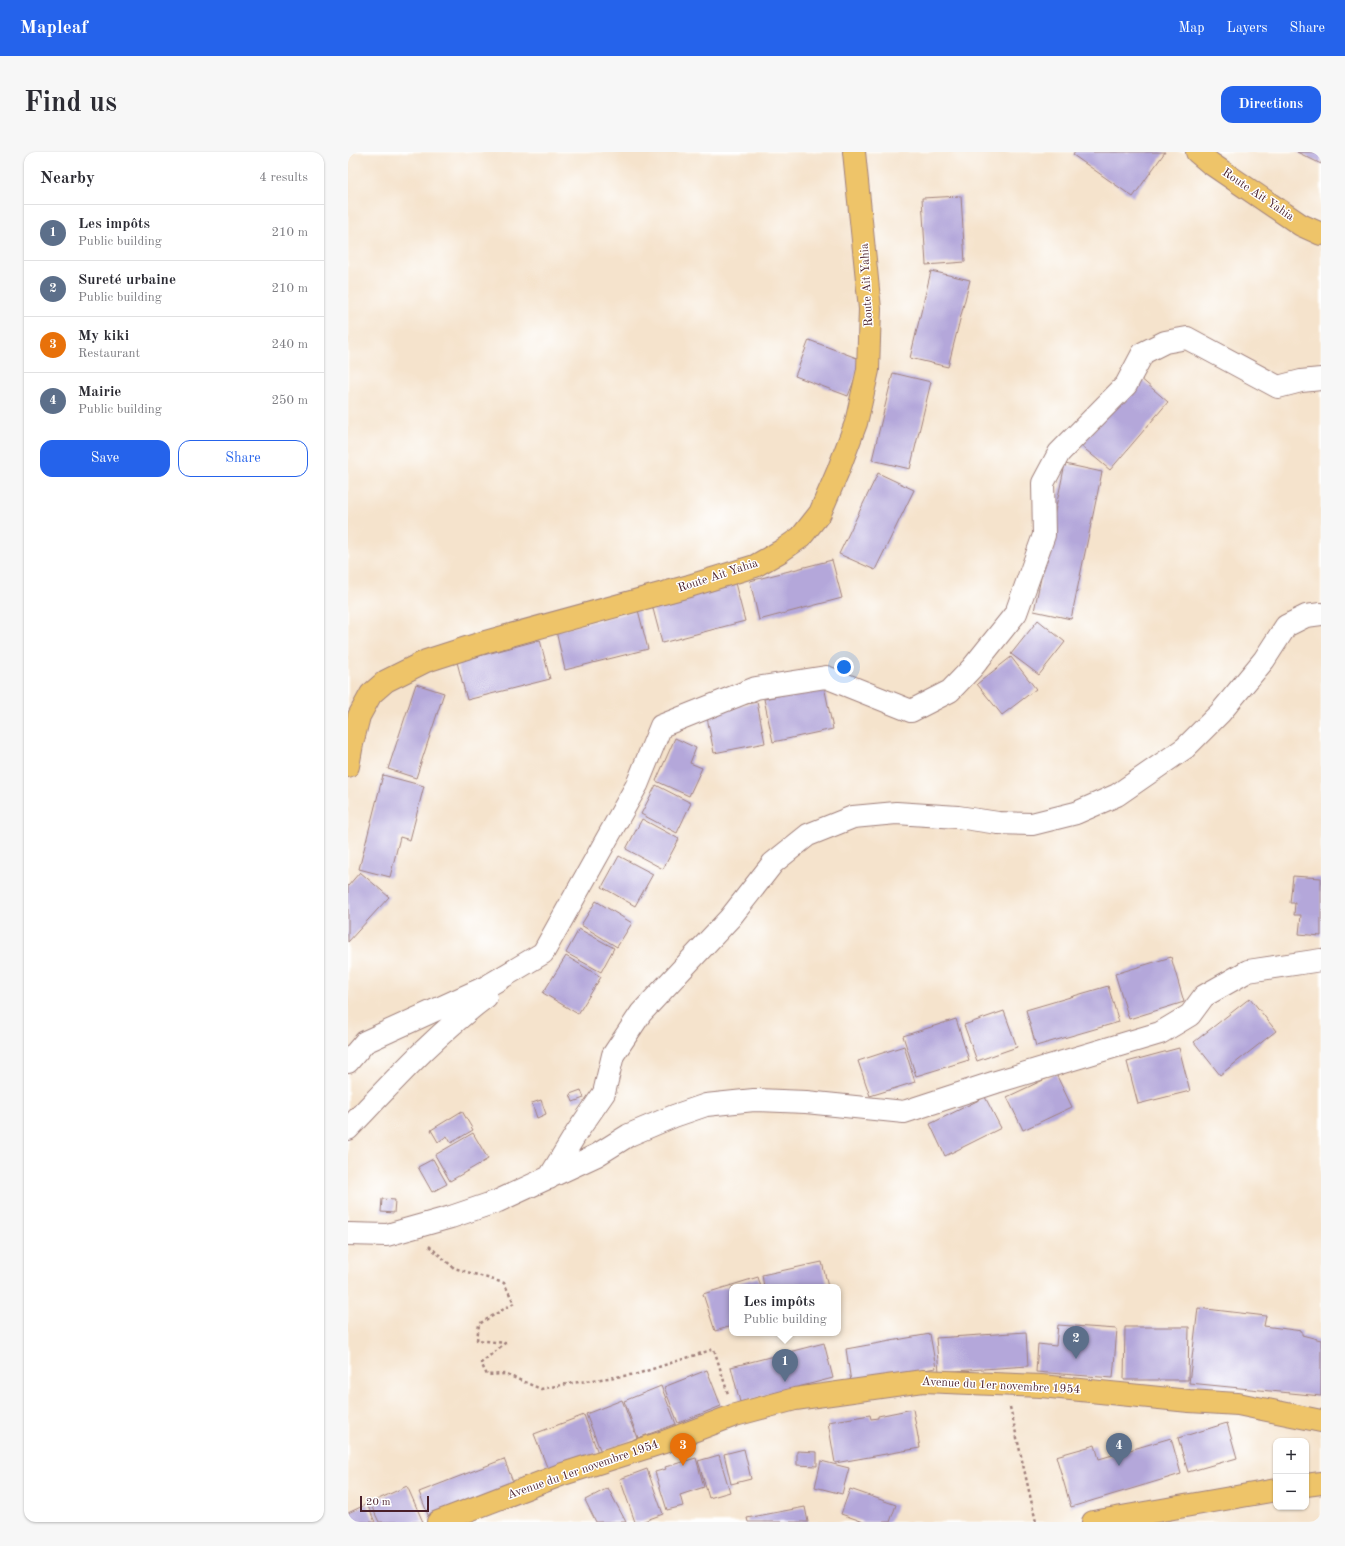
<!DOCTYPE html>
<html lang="en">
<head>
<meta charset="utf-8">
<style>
	:root { --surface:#fff; --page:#f7f7f7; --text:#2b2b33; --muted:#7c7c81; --line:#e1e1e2; --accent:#2563eb }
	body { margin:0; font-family:"Old Standard TT",serif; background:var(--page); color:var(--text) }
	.controls { position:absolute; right:12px; bottom:12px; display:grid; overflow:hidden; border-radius:8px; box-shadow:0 1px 3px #0004 }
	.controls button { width:36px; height:36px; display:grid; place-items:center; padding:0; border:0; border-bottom:1px solid var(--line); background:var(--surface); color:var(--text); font:20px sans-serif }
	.scale { position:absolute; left:12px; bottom:10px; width:69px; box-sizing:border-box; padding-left:4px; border:2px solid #4a1f2b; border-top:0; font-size:11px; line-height:14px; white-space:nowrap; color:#4a1f2b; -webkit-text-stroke:3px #fff; paint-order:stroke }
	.you { position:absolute; left:496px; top:515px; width:14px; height:14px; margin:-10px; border:3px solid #fff; border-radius:50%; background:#1a73e8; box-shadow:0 0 0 6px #1a73e833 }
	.badge { display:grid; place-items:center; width:26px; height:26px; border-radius:50%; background:var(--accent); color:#fff; font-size:13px; font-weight:700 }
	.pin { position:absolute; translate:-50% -33px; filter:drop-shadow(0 1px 2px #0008) }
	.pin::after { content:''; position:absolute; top:21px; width:14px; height:12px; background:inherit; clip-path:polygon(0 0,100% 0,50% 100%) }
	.popup { position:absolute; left:381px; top:1132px; width:112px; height:52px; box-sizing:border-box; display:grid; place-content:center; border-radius:8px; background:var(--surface); filter:drop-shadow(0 1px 3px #0005); font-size:13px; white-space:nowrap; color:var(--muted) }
	.popup b { font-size:15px; color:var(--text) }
	.popup::after { content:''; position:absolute; left:50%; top:100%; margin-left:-8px; border:8px solid transparent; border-top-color:var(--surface) }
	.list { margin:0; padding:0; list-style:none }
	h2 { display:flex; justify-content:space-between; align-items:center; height:52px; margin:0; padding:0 16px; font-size:17px }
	h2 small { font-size:13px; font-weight:400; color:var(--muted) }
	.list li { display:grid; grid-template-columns:26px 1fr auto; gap:12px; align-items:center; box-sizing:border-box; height:56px; padding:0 16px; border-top:1px solid var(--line) }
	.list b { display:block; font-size:15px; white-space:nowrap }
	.list p { margin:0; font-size:13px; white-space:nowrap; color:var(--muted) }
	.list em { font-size:13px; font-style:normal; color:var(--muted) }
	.actions { display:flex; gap:8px; padding:12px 16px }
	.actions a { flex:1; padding:9px 0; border:1px solid var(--accent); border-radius:12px; text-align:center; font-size:14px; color:var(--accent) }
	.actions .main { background:var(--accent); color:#fff }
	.map { position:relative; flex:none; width:973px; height:1370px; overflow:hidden; border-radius:12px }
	header { display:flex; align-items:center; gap:24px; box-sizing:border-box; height:56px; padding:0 20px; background:var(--accent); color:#fff }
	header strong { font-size:19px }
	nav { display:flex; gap:22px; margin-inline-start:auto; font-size:14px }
	.intro { display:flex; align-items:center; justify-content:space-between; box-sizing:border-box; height:96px; padding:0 24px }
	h1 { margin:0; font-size:28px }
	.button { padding:10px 18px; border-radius:12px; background:var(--accent); color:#fff; font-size:14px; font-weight:700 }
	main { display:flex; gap:24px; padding:0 24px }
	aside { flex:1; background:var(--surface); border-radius:12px; box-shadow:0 1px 3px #0004 }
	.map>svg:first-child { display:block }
</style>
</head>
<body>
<header>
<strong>Mapleaf</strong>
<nav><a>Map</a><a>Layers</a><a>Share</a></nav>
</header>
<div class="intro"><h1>Find us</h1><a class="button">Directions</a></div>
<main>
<aside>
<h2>Nearby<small>4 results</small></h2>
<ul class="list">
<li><span class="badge" style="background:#5c6f8a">1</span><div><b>Les impôts</b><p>Public building</p></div><em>210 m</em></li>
<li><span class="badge" style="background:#5c6f8a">2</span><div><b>Sureté urbaine</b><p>Public building</p></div><em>210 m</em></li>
<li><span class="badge" style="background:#e8710a">3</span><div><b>My kiki</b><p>Restaurant</p></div><em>240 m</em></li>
<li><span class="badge" style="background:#5c6f8a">4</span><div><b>Mairie</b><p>Public building</p></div><em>250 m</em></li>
</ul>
<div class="actions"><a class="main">Save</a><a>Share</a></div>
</aside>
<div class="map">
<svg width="973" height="1370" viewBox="0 0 973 1370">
	<rect width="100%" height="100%" fill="#fff"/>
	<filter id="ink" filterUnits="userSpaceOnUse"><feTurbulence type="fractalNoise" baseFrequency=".025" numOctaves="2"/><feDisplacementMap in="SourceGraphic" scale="8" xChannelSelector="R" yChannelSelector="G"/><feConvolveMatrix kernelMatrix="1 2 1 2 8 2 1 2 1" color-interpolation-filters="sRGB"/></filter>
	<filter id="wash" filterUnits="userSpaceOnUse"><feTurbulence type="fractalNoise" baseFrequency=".012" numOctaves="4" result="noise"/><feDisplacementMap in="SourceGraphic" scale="16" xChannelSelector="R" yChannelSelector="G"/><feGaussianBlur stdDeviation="0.9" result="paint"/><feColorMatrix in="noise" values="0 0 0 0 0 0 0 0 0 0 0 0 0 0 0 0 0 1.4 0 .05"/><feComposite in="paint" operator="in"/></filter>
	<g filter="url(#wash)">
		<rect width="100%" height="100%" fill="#f5e3cc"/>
		<g id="blocks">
			<!-- building -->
			<path fill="#b4a7da" d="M727 0H817L785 45 725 3Z
				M949 0H973V12Z
				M613 44 617 110 578 113 574 46Z
				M583 119 622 128 600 215 562 206Z
				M461 188 514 208 500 244 447 224Z
				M545 221 583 230 562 317 524 308Z
				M791 225 820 250 762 318 732 293Z
				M717 312 754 320 723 467 686 459Z
				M530 321 566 338 527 418 491 402Z
				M484 408 494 446 411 468 402 429Z
				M387 431 397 469 314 491 304 453Z
				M290 458 300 497 217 518 208 479Z
				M690 468 717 490 691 523 663 502Z
				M192 488 202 527 119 548 109 510Z
				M663 505 688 537 654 563 629 532Z
				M68 532 96 541 68 626 40 617Z
				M476 534 485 577 425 590 416 547Z
				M409 550 417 591 366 601 358 560Z
				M327 586 348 596 342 611 354 616 341 644 308 629Z
				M35 623 76 634 62 688 52 685 42 725 11 717Z
				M308 633 343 651 329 681 293 662Z
				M294 667 331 687 315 717 278 697Z
				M271 704 305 722 287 754 254 735Z
				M12 720 41 745 0 790V734Z
				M945 724 973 726V784L951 782 953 763H946L947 751H942Z
				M248 749 284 771 269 795 233 773Z
				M231 777 266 796 253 820 218 801Z
				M218 804 253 825 230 862 195 841Z
				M823 805 836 850 781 867 767 822Z
				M760 834 771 870 688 894 678 858Z
				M902 846 928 879 872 923 846 890Z
				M656 859 669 895 629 909 616 873Z
				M608 867 621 908 568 924 555 884Z
				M556 894 567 930 522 944 510 909Z
				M831 896 842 939 790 952 779 910Z
				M708 922 724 955 675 978 659 945Z
				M233 938 236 946 225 950 222 942Z
				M637 945 653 976 597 1004 582 972Z
				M193 948 198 962 189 966 184 951Z
				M114 959 125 978 103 991 99 984 90 990 83 978Z
				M125 981 140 1007 102 1029 87 1003Z
				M85 1007 99 1032 84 1040 70 1015Z
				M34 1047 47 1048 46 1061 33 1060Z
				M474 1110 480 1135H416L414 1123Z
				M410 1125 413 1135H384V1174L367 1179 355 1142Z
				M850 1156 918 1164 916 1174 954 1179V1183L973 1188V1244L841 1231Z
				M710 1173 769 1177 765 1226 688 1220 690 1192 708 1194Z
				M777 1175H841L840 1228H776Z
				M678 1180 680 1214 591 1220 588 1186Z
				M582 1182 588 1216 503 1230 498 1197Z
				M476 1191 485 1226 392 1250 383 1215Z
				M359 1218 373 1254 330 1271 316 1235Z
				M313 1234 328 1272 290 1286 276 1249Z
				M274 1248 289 1286 253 1300 238 1262Z
				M565 1257 572 1296 487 1311 480 1270 522 1263 523 1267 530 1266V1264Z
				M236 1263 250 1301 201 1320 186 1282Z
				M879 1271 889 1306 840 1320 830 1286Z
				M823 1286 833 1322 723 1355 708 1304 747 1293 751 1307Z
				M396 1297 403 1327 383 1332 376 1302Z
				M449 1299 469 1300V1314L449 1313Z
				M371 1303 382 1340 361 1346 350 1309Z
				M348 1306 356 1335 332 1343 335 1354 319 1358 307 1320 318 1317 317 1315Z
				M156 1307 167 1335 82 1368 71 1340Z
				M473 1309 501 1316 494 1342 467 1335Z
				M299 1317 315 1362 293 1370H287L272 1327Z
				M59 1334 75 1370H31L22 1351Z
				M260 1336 278 1370H248L237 1348Z
				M502 1337 548 1353 542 1370H516L493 1362Z
				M19 1352 27 1370H0V1361Z
				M457 1355 460 1370H400L399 1366Z"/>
		</g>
	</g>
	<g filter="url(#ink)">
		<use href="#blocks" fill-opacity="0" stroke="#a0817c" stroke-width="1"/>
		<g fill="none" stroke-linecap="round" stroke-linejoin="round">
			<defs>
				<path id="street" d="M0 910 17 890 138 835 195 801 289 633 313 574 408 536 478 525 563 559 602 539 624 516 668 461 696 383 695 331 711 301 778 233 795 201 817 190 839 186 930 235 953 229 973 227
					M0 977C44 931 87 883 138 845
					M201 1026 229 980 256 941 265 903 293 861 382 766 425 711 460 683 505 665 548 661 610 665 650 671 684 672 728 661 769 643 837 596 872 561 916 508 938 474 958 464 973 462
					M0 1082 39 1083 103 1065 150 1049 249 1003 281 983 326 964 358 953 406 948 458 950 556 960 648 930 812 881 842 863 856 844 900 819 973 808"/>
				<path id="primary" d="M849 0 862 11 953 73 973 82
					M0 614 4 592 11 564 23 542 38 529 78 509 137 490 341 434 407 414 433 399 453 385 472 361 490 319 508 271 520 218 522 157 506 0
					M958 1333 973 1331
					M90 1370 215 1322 316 1290 387 1263 447 1247 575 1229 693 1234 841 1249 890 1252 973 1269
					M745 1370 928 1338"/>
			</defs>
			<!-- street casing -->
			<use href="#street" stroke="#a0817c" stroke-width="24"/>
			<!-- primary casing -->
			<use href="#primary" stroke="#a0817c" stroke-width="24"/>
			<!-- path -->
			<path stroke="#a0817c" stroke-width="2.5" stroke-dasharray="3 3" stroke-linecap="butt" d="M81 1094 106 1116 156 1131 166 1151 131 1172 129 1188 157 1191 133 1211 139 1223 157 1222 193 1237 224 1231 289 1222 366 1197 380 1242
				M662 1255 688 1370"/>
			<!-- street -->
			<use href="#street" stroke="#fff" stroke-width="22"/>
			<!-- primary -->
			<use href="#primary" stroke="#eec469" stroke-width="22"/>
		</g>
	</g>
	<g text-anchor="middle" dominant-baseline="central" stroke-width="3" stroke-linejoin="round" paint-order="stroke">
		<!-- street labels -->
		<g font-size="12" fill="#4a1f2b" stroke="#fff">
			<text transform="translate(910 43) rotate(34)">Route Ait Yahia</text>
			<text transform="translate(519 133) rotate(-93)">Route Ait Yahia</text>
			<text transform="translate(370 424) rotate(-18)">Route Ait Yahia</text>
			<text transform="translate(653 1234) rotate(3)">Avenue du 1er novembre 1954</text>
			<text transform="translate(235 1318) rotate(-19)">Avenue du 1er novembre 1954</text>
		</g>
	</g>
</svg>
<div class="controls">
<button>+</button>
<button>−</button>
</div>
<div class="scale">20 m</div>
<div class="you"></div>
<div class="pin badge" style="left:437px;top:1230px;background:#5c6f8a">1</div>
<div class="popup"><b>Les impôts</b>Public building</div>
<div class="pin badge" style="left:728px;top:1207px;background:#5c6f8a">2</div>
<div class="pin badge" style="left:335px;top:1314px;background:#e8710a">3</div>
<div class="pin badge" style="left:771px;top:1314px;background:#5c6f8a">4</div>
</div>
</main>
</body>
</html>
